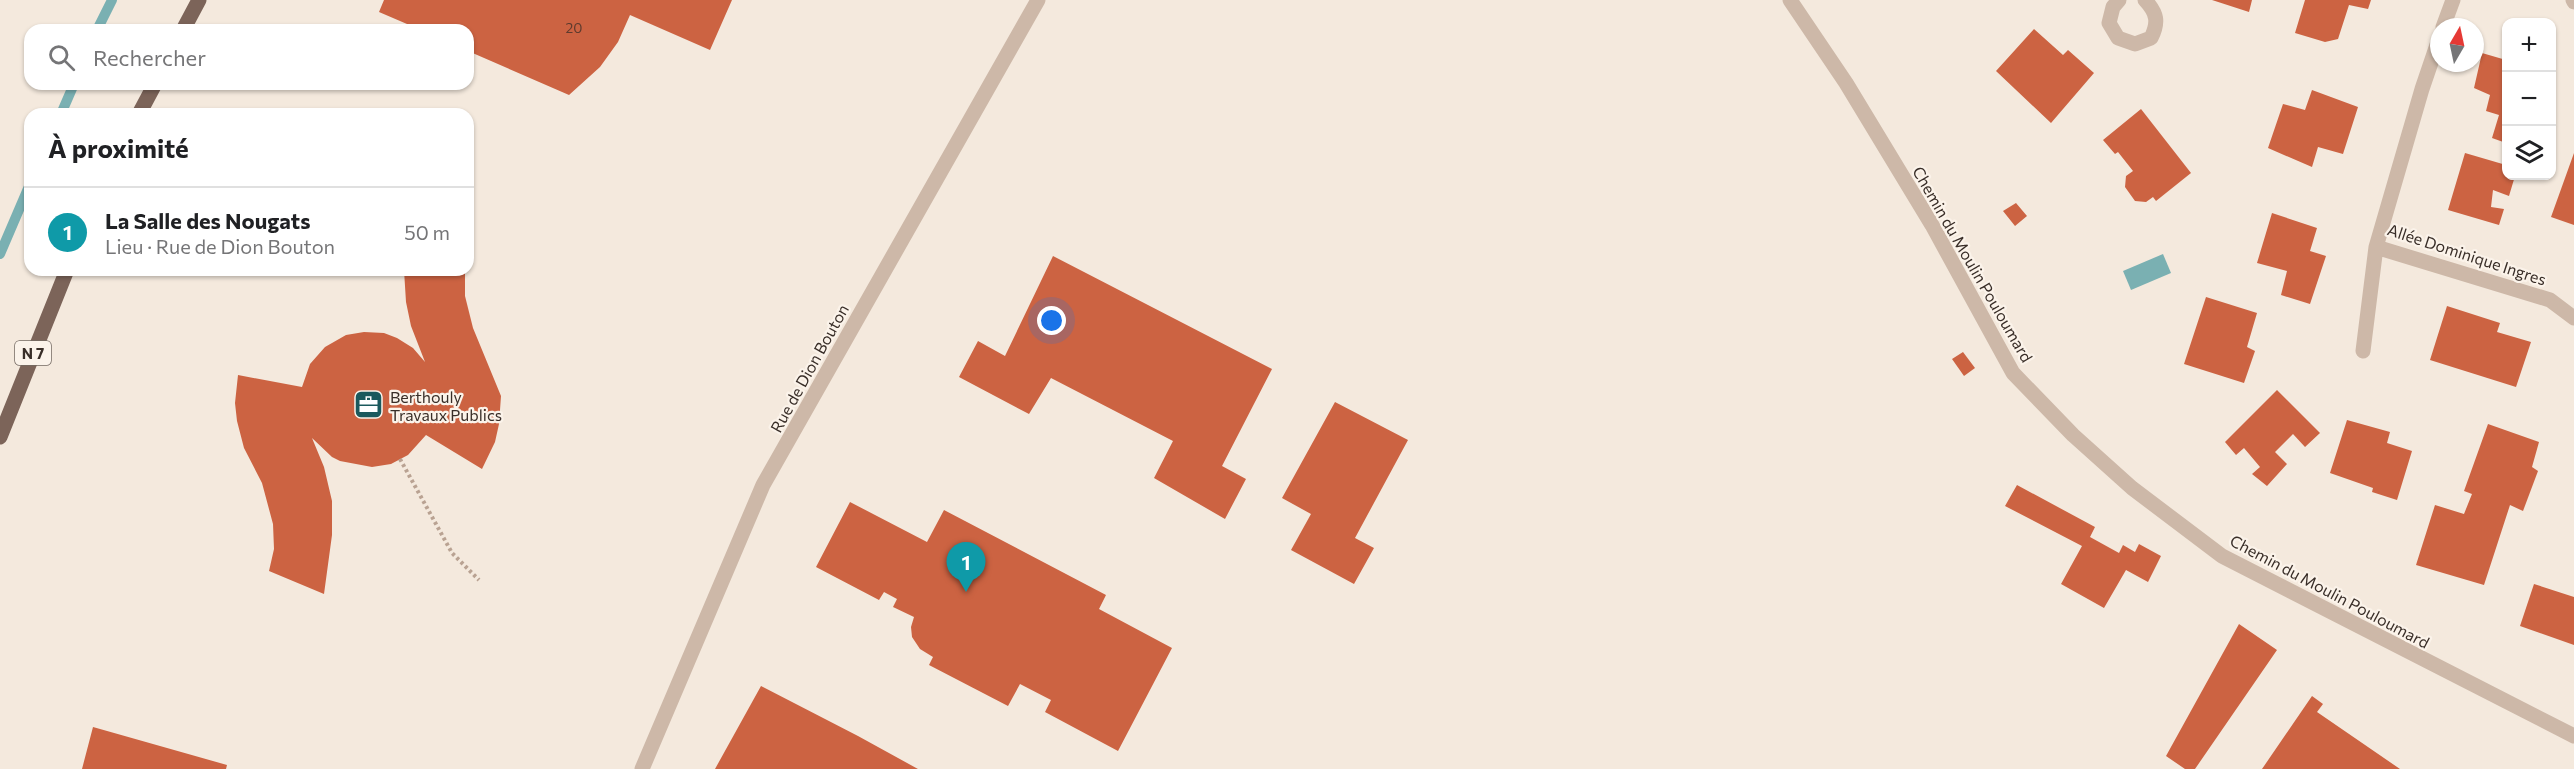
<!DOCTYPE html>
<html lang="fr">
<head>
<meta charset="utf-8">
<style>
	:root { --surface:#fff; --page:#f6f6f6; --text:#202124; --muted:#757577; --line:#e0e0e0; --accent:#1b595d }
	body { margin:0; font-family:Commissioner,sans-serif; background:var(--page); color:var(--text) }
	.controls { position:absolute; right:18px; top:18px; display:grid; overflow:hidden; border-radius:12px; box-shadow:0 2px 4px #0004 }
	.controls button { width:54px; height:54px; display:grid; place-items:center; padding:0; border:0; border-bottom:2px solid var(--line); background:var(--surface); color:var(--text); font:30px sans-serif }
	.compass { position:absolute; left:2430px; top:18px; width:54px; height:54px; border-radius:50%; background:var(--surface); box-shadow:0 2px 4px #0004; rotate:9deg }
	.you { position:absolute; left:1052px; top:321px; width:21px; height:21px; margin:-15px; border:4px solid #fff; border-radius:50%; background:#1a73e8; box-shadow:0 0 0 9px #1a73e833 }
	.badge { display:grid; place-items:center; width:39px; height:39px; border-radius:50%; background:var(--accent); color:#fff; font-size:20px; font-weight:700 }
	.pin { position:absolute; translate:-50% -50px; filter:drop-shadow(0 2px 3px #0008) }
	.pin::after { content:''; position:absolute; top:32px; width:21px; height:18px; background:inherit; clip-path:polygon(0 0,100% 0,50% 100%) }
	.list { margin:0; padding:0; list-style:none }
	h2 { display:flex; justify-content:space-between; align-items:center; height:78px; margin:0; padding:0 24px; font-size:26px }
	h2 small { font-size:20px; font-weight:400; color:var(--muted) }
	.list li { display:grid; grid-template-columns:39px 1fr auto; gap:18px; align-items:center; box-sizing:border-box; height:90px; padding:0 24px; border-top:2px solid var(--line) }
	.list b { display:block; font-size:22px; white-space:nowrap }
	.list p { margin:0; font-size:20px; white-space:nowrap; color:var(--muted) }
	.list em { font-size:20px; font-style:normal; color:var(--muted) }
	.icon { flex:none; width:33px; height:33px; fill:none; stroke:currentColor; stroke-width:2; stroke-linecap:round; stroke-linejoin:round }
	.map { position:relative; flex:none; width:2574px; height:769px; overflow:hidden }
	.search { position:absolute; background:var(--surface); box-shadow:0 2px 4px #0004; left:24px; top:24px; width:450px; height:66px; display:flex; align-items:center; gap:15px; box-sizing:border-box; padding:0 21px; border-radius:18px; color:var(--muted); font-size:22px }
	.panel { position:absolute; background:var(--surface); box-shadow:0 2px 4px #0004; left:24px; top:108px; width:450px; height:168px; border-radius:18px }
	.map>svg:first-child { display:block }
</style>
</head>
<body>
<div class="map">
<svg width="2574" height="769" viewBox="0 0 2574 769">
	<rect width="100%" height="100%" fill="#f4e9dd"/>
	<!-- water -->
	<path fill="#7ab0b2" d="M2163 254 2171 273 2131 290 2123 271Z"/>
	<g fill="none" stroke-linecap="round" stroke-linejoin="round">
		<!-- stream -->
		<path stroke="#7ab0b2" stroke-width="10" d="M97 30 112 0
			M61 114 74 84
			M0 254 30 184"/>
	</g>
	<!-- building -->
	<path fill="#cc6342" d="M384 0H732L710 50 630 15 618 42 600 67 569 95 468 51V30H421L379 12Z
		M2212 0H2252L2249 12Z
		M2305 0H2371L2368 9 2349 5 2338 39 2325 42 2295 33Z
		M2034 29 2063 55 2068 50 2094 73 2051 123 1996 71Z
		M2482 53 2506 60V143L2492 138 2499 115 2486 111 2490 95 2474 88Z
		M2312 90 2358 107 2343 154 2318 147 2312 167 2268 148 2283 104 2305 110Z
		M2141 109 2191 173 2156 201 2153 197 2146 202 2135 201 2125 187 2126 176 2133 171 2118 152 2115 154 2103 140Z
		M2465 153 2506 165V176H2515L2509 196 2493 190 2491 207 2504 209 2499 225 2448 210Z
		M2574 153V225L2551 217Z
		M2016 203 2027 216 2015 226 2003 211Z
		M2272 213 2317 228 2310 251 2326 256 2310 304 2281 295 2287 271 2257 263Z
		M1053 256 1272 369 1222 466 1246 479 1225 519 1154 478 1173 441 1051 378 1029 414 959 377 978 341 1005 356Z
		M404 270H465V296L473 328 501 396 499 424 495 442 482 469 426 435 408 455 391 464 372 467 340 461 332 457 312 438 324 467 332 501V535L324 594 269 571 274 549 273 524 262 483 244 448 237 421 235 403 238 375 302 387 310 364 325 347 346 335 364 332 384 333 397 338 413 348 425 362 411 326 406 302Z
		M2206 297 2257 313 2247 347 2255 351 2244 383 2184 364Z
		M2447 306 2500 323 2497 332 2531 342 2516 387 2430 360Z
		M1963 352 1975 368 1964 376 1952 359Z
		M2277 390 2320 433 2305 447 2293 434 2275 452 2287 464 2267 486 2252 474 2260 467 2244 448 2236 455 2225 442Z
		M1335 402 1408 440 1355 538 1374 548 1354 584 1291 550 1311 514 1282 498Z
		M2347 420 2390 432 2387 443 2412 451 2397 500 2372 492 2373 488 2330 473Z
		M2488 424 2539 442 2532 467 2538 471 2523 511 2510 505 2484 585 2416 565 2435 505 2464 514 2472 494 2464 491Z
		M2017 485 2095 527 2090 537 2119 553 2123 545 2135 552 2139 544 2161 556 2148 582 2126 570 2104 608 2061 584 2082 546 2005 506Z
		M850 502 927 542 944 510 1106 595 1099 609 1172 648 1118 751 1045 712 1051 700 1020 684 1008 706 929 665 933 657 920 649 912 637 911 627 914 617 893 607 897 599 884 592 879 600 816 567Z
		M2534 584 2574 597V645L2520 626Z
		M2239 624 2277 650 2195 769H2185L2166 756Z
		M761 686 858 736 918 769H715Z
		M2312 696 2323 704 2317 712 2400 769H2262Z
		M93 727 227 765 226 769H82Z"/>
	<g fill="none" stroke-linecap="round" stroke-linejoin="round">
		<!-- path -->
		<path stroke="#b9a292" stroke-width="4" stroke-dasharray="3 3" stroke-linecap="butt" d="M400 459 452 553 479 580"/>
		<!-- minor -->
		<path stroke="#cdb8a8" stroke-width="15" d="M1790 0 1846 83 1932 225 2013 373 2073 435 2132 488 2222 556 2574 736
			M2119 0 2113 7 2109 23 2118 38 2135 44 2151 38C2159 22 2157 13 2145 0
			M2573 0 2574 2
			M2443 27 2453 0
			M2439 39 2422 89 2376 247 2550 300 2574 318
			M2363 351 2376 247
			M642 769 763 485 1038 0"/>
		<!-- major -->
		<path stroke="#7c6459" stroke-width="15" d="M183 30 199 0
			M139 114 155 84
			M0 437 67 270"/>
	</g>
	<!-- icons -->
	<defs>
		<symbol id="office-square" viewBox="-11 -11 22 22"><rect x="-9" y="-9" width="18" height="18" rx="4" fill="#1b595d" stroke="#fbf3ea"/><path d="M-6-3h4V-5.5h4V-3h4V5H-6ZM-1-4.5V-3h2v-1.5ZM-6 0V1H6V0Z" fill="#fff"/></symbol>
	</defs>
	<g fill-rule="evenodd">
		<use href="#office-square" x="352" y="388" width="33" height="33"/>
	</g>
	<g text-anchor="middle" dominant-baseline="central" stroke-width="4.5" stroke-linejoin="round" paint-order="stroke">
		<!-- number labels -->
		<g font-size="14" fill="#5e3b2e">
			<text x="574" y="27">20</text>
		</g>
		<!-- shield labels -->
		<rect fill="#fbf3ea" stroke="#736962" stroke-width="1.5" x="15" y="341" width="36" height="24" rx="4.5"/>
		<g font-size="15" font-weight="bold" fill="#392e28">
			<text x="33" y="353">N 7</text>
		</g>
		<!-- street labels -->
		<g font-size="16" fill="#392e28" stroke="#fbf3ea">
			<text transform="translate(2467 254) rotate(18)">Allée Dominique Ingres</text>
			<text transform="translate(1973 264) rotate(60)">Chemin du Moulin Pouloumard</text>
			<text transform="translate(809 368) rotate(-61)">Rue de Dion Bouton</text>
			<text transform="translate(2330 591) rotate(28)">Chemin du Moulin Pouloumard</text>
		</g>
		<!-- poi labels -->
		<g font-size="16" fill="#392e28" stroke="#fbf3ea" text-anchor="start">
			<text x="390" y="396">Berthouly<tspan x="390" dy="18">Travaux Publics</tspan></text>
		</g>
	</g>
</svg>
<div class="controls">
<button>+</button>
<button>−</button>
<button><svg class="icon" aria-label="layers" viewBox="0 0 24 24"><path d="M12 4l9 5-9 5-9-5zM3 14l9 5 9-5"/></svg></button>
</div>
<svg class="compass" viewBox="-18 -18 36 36"><path d="M0-13l5 13h-10z" fill="#e53935"/><path d="M0 13l5-13h-10z" fill="#757577"/></svg>
<div class="you"></div>
<div class="pin badge" style="left:966px;top:592px;background:#0f9aa8">1</div>
<div class="search"><svg class="icon" aria-label="search" viewBox="0 0 24 24"><circle cx="10" cy="10" r="6"/><path d="M15 15l6 6"/></svg>Rechercher</div>
<section class="panel">
<h2>À proximité<small></small></h2>
<ul class="list">
<li><span class="badge" style="background:#0f9aa8">1</span><div><b>La Salle des Nougats</b><p>Lieu · Rue de Dion Bouton</p></div><em>50 m</em></li>
</ul>
</section>
</div>
</body>
</html>
